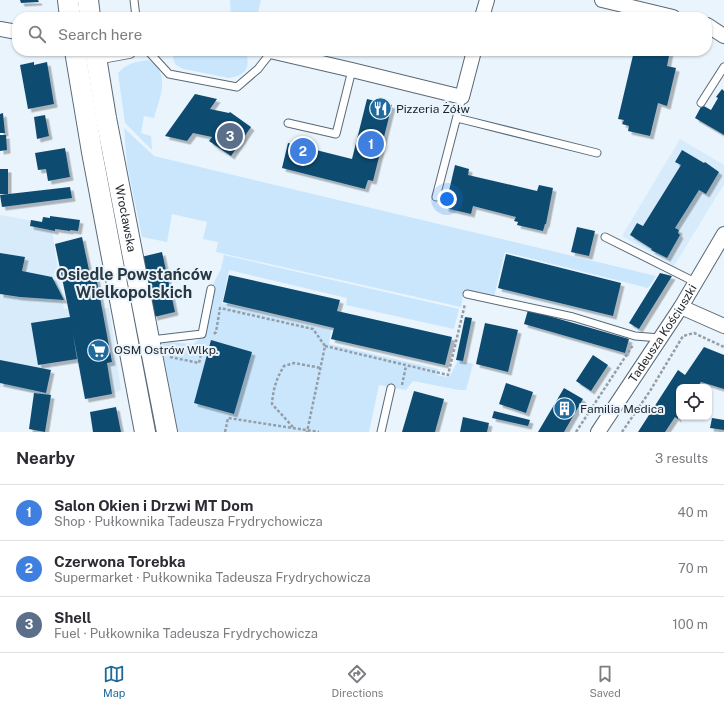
<!DOCTYPE html>
<html lang="en">
<head>
<meta charset="utf-8">
<style>
	:root { --surface:#fff; --page:#f7f7f7; --text:#2b2b33; --muted:#7c7c81; --line:#e1e1e2; --accent:#1e6a9d }
	body { margin:0; font-family:"Public Sans",sans-serif; background:var(--page); color:var(--text) }
	.controls { position:absolute; right:12px; bottom:12px; display:grid; overflow:hidden; border-radius:8px; box-shadow:0 1px 3px #0004 }
	.controls button { width:36px; height:36px; display:grid; place-items:center; padding:0; border:0; border-bottom:1px solid var(--line); background:var(--surface); color:var(--text); font:20px sans-serif }
	.you { position:absolute; left:447px; top:199px; width:14px; height:14px; margin:-10px; border:3px solid #fff; border-radius:50%; background:#1a73e8; box-shadow:0 0 0 6px #1a73e833 }
	.badge { display:grid; place-items:center; width:26px; height:26px; border-radius:50%; background:var(--accent); color:#fff; font-size:13px; font-weight:700 }
	.pin { position:absolute; translate:-50% -50%; border:2px solid #fff; box-shadow:0 1px 4px #0006 }
	.list { margin:0; padding:0; list-style:none }
	h2 { display:flex; justify-content:space-between; align-items:center; height:52px; margin:0; padding:0 16px; font-size:17px }
	h2 small { font-size:13px; font-weight:400; color:var(--muted) }
	.list li { display:grid; grid-template-columns:26px 1fr auto; gap:12px; align-items:center; box-sizing:border-box; height:56px; padding:0 16px; border-top:1px solid var(--line) }
	.list b { display:block; font-size:15px; white-space:nowrap }
	.list p { margin:0; font-size:13px; white-space:nowrap; color:var(--muted) }
	.list em { font-size:13px; font-style:normal; color:var(--muted) }
	.icon { flex:none; width:22px; height:22px; fill:none; stroke:currentColor; stroke-width:2; stroke-linecap:round; stroke-linejoin:round }
	.map { position:relative; flex:none; width:724px; height:432px; overflow:hidden }
	.search { position:absolute; background:var(--surface); box-shadow:0 1px 3px #0004; left:12px; right:12px; top:12px; height:44px; display:flex; align-items:center; gap:10px; box-sizing:border-box; padding:0 14px; border-radius:16px; color:var(--muted); font-size:15px }
	.sheet { height:220px; background:var(--surface) }
	nav { display:flex; justify-content:space-around; align-items:center; box-sizing:border-box; height:56px; border-top:1px solid var(--line); background:var(--surface); font-size:11px; color:var(--muted) }
	nav a { display:grid; justify-items:center; gap:2px }
	nav .on { color:var(--accent) }
	.map>svg:first-child { display:block }
</style>
</head>
<body>
<div class="map">
<svg width="724" height="432" viewBox="0 0 724 432">
	<defs>
		<filter id="shadow"><feDropShadow dx="3.5" dy="3.5" stdDeviation="0" flood-color="#0004"/></filter>
	</defs>
	<rect width="100%" height="100%" fill="#e9f4fc"/>
	<!-- built -->
	<path fill="#d8ebfb" d="M680 139 724 165V184L674 266 622 236Z
		M0 215 51 224 64 309 109 308 121 390 112 394 85 399 77 360 51 363 46 393 51 395 45 432 29 429 34 393 0 387Z"/>
	<!-- green -->
	<path fill="#cae6fd" d="M230 0H261L257 17H231Z
		M204 51H226L247 56C250 71 243 75 229 78L184 69C177 66 173 64 173 56Z
		M148 60C151 62 154 63 156 66 169 79 158 103 154 118L144 116 141 133 151 136 152 150 125 123 118 73C127 63 136 62 148 60Z
		M124 128 154 156 656 276 648 288 505 252 494 297 464 291 461 307 216 252 218 242 203 239 207 222 172 214 167 242 142 237 127 164Z
		M224 255 459 309 454 329 346 305 347 298 229 270 222 303 331 330 329 344 438 369 437 375 447 377 450 376 458 360 473 364 466 390H459L413 381 406 390 379 385 369 432H178L165 363 158 341 193 344 204 335 212 286 221 269Z"/>
	<!-- building -->
	<path fill="#104b71" filter="url(#shadow)" d="M20 0H38L39 2 21 3Z
		M634 51H670L667 66 676 68 667 106 658 103 650 136 628 131 629 126 622 124 624 120 618 119Z
		M34 62V65L47 62 54 104 28 109 20 65Z
		M722 89 724 91V135L695 118 702 105 711 110 718 98 716 97Z
		M195 94 217 99 210 109 229 113 230 112 251 127 231 156 209 141 212 137 193 133 187 141 165 136Z
		M367 99 392 105 373 181 368 180 365 189 282 168 288 143 352 159Z
		M3 113 5 133H0V114Z
		M45 115 49 136 37 139 34 117Z
		M0 135H6L7 150 0 151Z
		M65 148 70 177 48 181 46 169 38 170 35 153Z
		M682 150 704 163 705 162 719 172 706 194 699 190 675 228 679 230 678 233 680 235 667 258 651 250 652 249 630 235 637 223 643 226 681 165 675 162Z
		M455 165 469 169 468 175 537 191 539 185 553 188 546 224H545L543 231 517 225 518 222 514 221 516 217 473 206 471 214 445 208 448 191H449Z
		M0 169H8V194H0Z
		M70 187 72 198 2 207 0 195Z
		M50 216 80 220 78 231 70 230V231L55 229V231L30 226 31 220 42 222 43 217 50 218Z
		M577 227 595 231 589 256 571 252Z
		M82 237 89 270 72 275 95 271 112 362 107 363 112 394 85 399 73 334 77 359 38 365 31 323 70 317 55 244Z
		M162 252 175 312 154 317 141 257Z
		M0 253 25 257 22 271 52 277 64 300 20 297 0 294Z
		M506 254 621 283 613 316 498 288Z
		M660 273 672 276 639 329 629 323Z
		M229 275 340 300 337 311 452 337 445 365 331 339 334 328 223 302Z
		M528 310 629 339 625 353 524 324Z
		M465 317 472 318 463 361 456 360Z
		M485 323 518 330 508 372 476 364Z
		M211 340 252 352 234 414 194 403Z
		M704 347 724 355V389L701 382 697 387H679L678 419 675 417 665 432H638L678 370 685 375Z
		M593 355 608 365 591 391 576 381Z
		M0 360 51 370 46 393 0 383Z
		M506 383 533 392 526 413 499 404Z
		M564 388 583 399 564 432H538Z
		M414 391 444 399 435 432H402Z
		M34 393 51 395 45 432 29 429Z
		M116 407 121 432H93L90 412Z
		M494 411 530 420 528 426 492 418Z
		M463 417 489 423 487 432H460Z
		M712 418 724 420V430L710 428Z"/>
	<g fill="none" stroke-linecap="round" stroke-linejoin="round">
		<defs>
			<path id="service" d="M134 0 136 17
				M182 17H195
				M148 51 169 74 237 87 258 69 272 51
				M701 103 724 67
				M457 118 597 153
				M288 123 336 134 352 70
				M436 197 462 97
				M605 237 695 282
				M467 294 573 317 635 336 660 338
				M151 340 202 334 211 289
				M381 432 391 388"/>
			<g id="minor">
				<path d="M602 0 673 17"/>
				<path d="M482 17 487 0"/>
				<path d="M707 25 724 36"/>
				<path d="M0 29 17 32"/>
				<path d="M270 51 352 70 462 97 474 51"/>
				<path d="M89 52 96 57 129 51"/>
				<path d="M681 307 724 326"/>
				<path id="s1" d="M598 432 681 307 724 234"/>
			</g>
			<g id="secondary">
				<path d="M68 0 70 17"/>
				<path d="M88 0 90 17"/>
				<path d="M75 51 92 152 145 432"/>
				<path id="s2" d="M95 51 106 118 167 432"/>
			</g>
		</defs>
		<!-- service casing -->
		<use href="#service" stroke="#5a6976" stroke-width="9"/>
		<!-- minor casing -->
		<use href="#minor" stroke="#5a6976" stroke-width="16"/>
		<!-- secondary casing -->
		<use href="#secondary" stroke="#5a6976" stroke-width="22"/>
		<!-- path -->
		<path stroke="#959ea6" stroke-width="2.5" stroke-dasharray="3 2" stroke-linecap="butt" d="M214 334 216 332 220 308 313 329 325 346 307 432
			M325 346 448 375 465 304
			M170 357 199 363 203 345
			M402 385 406 366
			M293 427 272 404C273 390 276 379 284 366L294 363 321 368
			M225 432 228 418 319 432
			M576 432 633 345
			M622 432 650 391 683 336 694 333 724 347"/>
		<!-- service -->
		<use href="#service" stroke="#fff" stroke-width="7"/>
		<!-- minor -->
		<use href="#minor" stroke="#fff" stroke-width="14"/>
		<!-- secondary -->
		<use href="#secondary" stroke="#fff" stroke-width="20"/>
	</g>
	<!-- icons -->
	<defs>
		<symbol id="restaurant-disc" viewBox="-11 -11 22 22"><circle r="9.5" fill="#1e6a9d" stroke="#e9f4fc"/><path d="M-5-6h1v4h1v-4h1v4h1v-4h1v5L-1.5 .5V6h-2V.5L-5-1ZM5-6V6H3V1.5H1.5Q1.5-4 5-6Z" fill="#fff"/></symbol>
		<symbol id="supermarket-disc" viewBox="-11 -11 22 22"><circle r="9.5" fill="#1e6a9d" stroke="#e9f4fc"/><path d="M-6-5.5h2.5l.6 2H6L4.5 2H-2.5L-4.4-4H-6ZM-1.5 3.2a1.3 1.3 0 1 0 .1 0ZM3 3.2a1.3 1.3 0 1 0 .1 0Z" fill="#fff"/></symbol>
		<symbol id="building-disc" viewBox="-11 -11 22 22"><circle r="9.5" fill="#1e6a9d" stroke="#e9f4fc"/><path d="M-4-6H4V6H1V3H-1V6H-4ZM-2.5-4.3h1.7v1.8h-1.7ZM.8-4.3h1.7v1.8H.8ZM-2.5-1h1.7V.8h-1.7ZM.8-1h1.7V.8H.8Z" fill="#fff"/></symbol>
	</defs>
	<g fill-rule="evenodd">
		<use href="#restaurant-disc" x="368" y="96" width="25" height="25"/>
		<use href="#supermarket-disc" x="86" y="338" width="25" height="25"/>
		<use href="#building-disc" x="552" y="396" width="25" height="25"/>
	</g>
	<g text-anchor="middle" dominant-baseline="central" stroke-width="4" stroke-linejoin="round" paint-order="stroke">
		<!-- poi labels -->
		<g font-size="12" fill="#20262c" stroke="#e9f4fc" text-anchor="start">
			<text x="396" y="109">Pizzeria Żółw</text>
			<text x="114" y="350">OSM Ostrów Wlkp.</text>
			<text x="580" y="409">Familia Medica</text>
		</g>
		<!-- street labels -->
		<g font-size="12" fill="#20262c" stroke="#e9f4fc">
			<text stroke="none"><textPath href="#s2" startOffset="170">Wrocławska</textPath></text>
			<text stroke="none"><textPath href="#s1" startOffset="118">Tadeusza Kościuszki</textPath></text>
		</g>
		<!-- district labels -->
		<g font-size="16" font-weight="bold" fill="#293843" stroke="#e9f4fc">
			<text x="134" y="274">Osiedle Powstańców<tspan x="134" dy="18">Wielkopolskich</tspan></text>
		</g>
	</g>
</svg>
<div class="controls">
<button><svg class="icon" aria-label="locate" viewBox="0 0 24 24"><circle cx="12" cy="12" r="6"/><path d="M12 2v4M12 18v4M2 12h4M18 12h4"/></svg></button>
</div>
<div class="you"></div>
<div class="pin badge" style="left:371px;top:144px;background:#3f7fe0">1</div>
<div class="pin badge" style="left:303px;top:151px;background:#3f7fe0">2</div>
<div class="pin badge" style="left:230px;top:136px;background:#5c6f8a">3</div>
<div class="search"><svg class="icon" aria-label="search" viewBox="0 0 24 24"><circle cx="10" cy="10" r="6"/><path d="M15 15l6 6"/></svg>Search here</div>
</div>
<section class="sheet">
<h2>Nearby<small>3 results</small></h2>
<ul class="list">
<li><span class="badge" style="background:#3f7fe0">1</span><div><b>Salon Okien i Drzwi MT Dom</b><p>Shop · Pułkownika Tadeusza Frydrychowicza</p></div><em>40 m</em></li>
<li><span class="badge" style="background:#3f7fe0">2</span><div><b>Czerwona Torebka</b><p>Supermarket · Pułkownika Tadeusza Frydrychowicza</p></div><em>70 m</em></li>
<li><span class="badge" style="background:#5c6f8a">3</span><div><b>Shell</b><p>Fuel · Pułkownika Tadeusza Frydrychowicza</p></div><em>100 m</em></li>
</ul>
</section>
<nav>
<a class="on"><svg class="icon" aria-label="map" viewBox="0 0 24 24"><path d="M3 6l6-2 6 2 6-2v14l-6 2-6-2-6 2zM9 4v14M15 6v14"/></svg>Map</a>
<a><svg class="icon" aria-label="directions" viewBox="0 0 24 24"><path d="M12 3l9 9-9 9-9-9zM9 14v-3h6M13 9l2 2-2 2"/></svg>Directions</a>
<a><svg class="icon" aria-label="saved" viewBox="0 0 24 24"><path d="M7 4h10v16l-5-4-5 4z"/></svg>Saved</a>
</nav>
</body>
</html>
